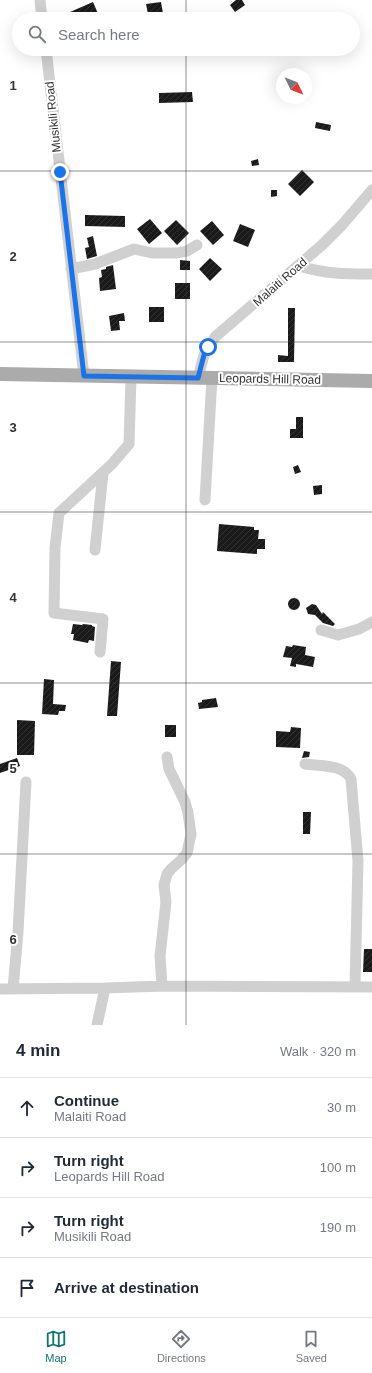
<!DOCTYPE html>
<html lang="en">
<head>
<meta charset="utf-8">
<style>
	:root { --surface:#fff; --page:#f6f6f7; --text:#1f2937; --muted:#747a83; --line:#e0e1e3; --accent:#0f766e }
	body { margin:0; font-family:Arial,sans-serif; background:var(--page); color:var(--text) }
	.compass { position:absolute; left:276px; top:68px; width:36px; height:36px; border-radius:50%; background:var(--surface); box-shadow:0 4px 16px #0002; rotate:133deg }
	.stop { position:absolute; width:12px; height:12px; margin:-9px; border:3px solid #1a73e8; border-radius:50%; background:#fff }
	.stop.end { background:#1a73e8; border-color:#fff; box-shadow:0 1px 4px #0008 }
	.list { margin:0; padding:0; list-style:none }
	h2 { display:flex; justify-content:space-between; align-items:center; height:52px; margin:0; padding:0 16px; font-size:17px }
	h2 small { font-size:13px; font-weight:400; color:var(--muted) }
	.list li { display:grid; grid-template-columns:26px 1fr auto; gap:12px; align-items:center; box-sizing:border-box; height:60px; padding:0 16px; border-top:1px solid var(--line) }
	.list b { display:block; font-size:15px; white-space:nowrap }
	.list p { margin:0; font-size:13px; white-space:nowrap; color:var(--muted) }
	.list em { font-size:13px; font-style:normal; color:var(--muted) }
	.icon { flex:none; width:22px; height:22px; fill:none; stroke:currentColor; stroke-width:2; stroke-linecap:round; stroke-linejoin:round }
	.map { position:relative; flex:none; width:372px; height:1025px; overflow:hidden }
	.search { position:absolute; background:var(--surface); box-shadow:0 4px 16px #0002; left:12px; right:12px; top:12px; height:44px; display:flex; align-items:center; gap:10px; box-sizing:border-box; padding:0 14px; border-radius:22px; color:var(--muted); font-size:15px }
	.sheet { height:292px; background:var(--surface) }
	nav { display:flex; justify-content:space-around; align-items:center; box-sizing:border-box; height:56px; border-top:1px solid var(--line); background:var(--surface); font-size:11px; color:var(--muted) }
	nav a { display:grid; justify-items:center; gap:2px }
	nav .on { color:var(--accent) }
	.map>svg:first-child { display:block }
</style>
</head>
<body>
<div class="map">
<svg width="372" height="1025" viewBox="0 0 372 1025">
	<defs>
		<pattern id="water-ripples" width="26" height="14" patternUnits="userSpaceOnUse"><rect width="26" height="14" fill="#cee2ee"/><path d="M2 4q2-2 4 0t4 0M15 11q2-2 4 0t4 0" fill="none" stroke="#b1c2cd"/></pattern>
		<pattern id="building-hatch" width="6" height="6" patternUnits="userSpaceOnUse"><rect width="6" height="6" fill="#1a1a1a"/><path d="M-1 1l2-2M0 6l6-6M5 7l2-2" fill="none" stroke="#333"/></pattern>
	</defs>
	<rect width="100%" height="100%" fill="#fff"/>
	<!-- water -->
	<path fill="url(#water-ripples)" d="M200 13 214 16 213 19H198Z"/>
	<!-- building -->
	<path fill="url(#building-hatch)" d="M236 0H242L245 5 235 12 230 5Z
		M93 2 99 16 92 19H73L70 12Z
		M161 2 164 19H149L146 4Z
		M192 92 193 102 159 103V93Z
		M316 122 331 125 330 131 315 128Z
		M258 159 259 165 252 166 251 161Z
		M302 170 314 182 300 196 288 184Z
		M271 190H277V196L271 197Z
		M85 215 125 216V227L85 226Z
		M150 219 162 233 149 244 137 229Z
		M176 220 189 233 177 245 164 231Z
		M212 221 224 235 213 245 200 231Z
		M240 224 255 230 248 247 233 241Z
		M93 236 97 256 87 259 85 248 89 247 87 238Z
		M210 258 222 269 210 281 199 269Z
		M180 260 190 261V270H180Z
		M113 265 116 289 100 291 99 278 102 277 101 270 106 269V267Z
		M175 283H190V299H175Z
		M149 307H164V322H149Z
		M288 308H295L294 362H278V355L288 356Z
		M124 313 125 321H119L120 330 111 331 109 316Z
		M296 417H303V438H290V429H296Z
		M298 465 301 472 295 474 293 467Z
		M322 485V494L314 495 313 486Z
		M219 524 254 527V530H259L258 539H265V549H257V554L217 551Z
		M288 604a6 6 0 1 1 12 0a6 6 0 1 1-12 0Z
		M312 604 316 605 322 614 323 612 335 624 333 626 323 623 315 615 308 614 306 608Z
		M73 624 82 625 83 624 92 625V626L95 627 94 641 89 640 88 643 73 640 74 634H71Z
		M293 645 306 647 305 655 315 657 313 667 296 664V667L290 666 292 658 283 657 286 646 292 647Z
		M111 661 121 662 117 716H107Z
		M44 679 54 680 53 704 66 705 65 711H59L58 715 42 714Z
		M216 698 218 707 199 709 198 703 202 702V700Z
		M17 720 35 721 34 755H17Z
		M165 725H176V737H165Z
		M291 727 301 728 300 748 276 747V731L290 732Z
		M304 751 310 752 309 757 302 758Z
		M17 758 20 766 0 773V764Z
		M303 812H311L310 834H303Z
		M364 949H372V972H363Z"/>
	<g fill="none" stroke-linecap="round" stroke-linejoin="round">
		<!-- minor -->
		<path stroke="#d0d0d0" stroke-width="11" d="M40 0 42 19
			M46 49 84 376
			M299 266C326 274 344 274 372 274
			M71 269 95 264 134 249 152 253H178L187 251 197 245
			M198 378 204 355 215 337 322 245 342 225 372 190
			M205 500 212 378
			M95 550 103 473
			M321 630 338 635 359 629 372 622
			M100 652 103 619 54 613 55 548 59 513 112 464 129 444 131 377
			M305 764C320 766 343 764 351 779L358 861 355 986
			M162 986 160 956 166 902 164 885 167 874 171 869 181 860 187 853 191 834 188 813 185 802 169 769 167 757
			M0 989 105 988 164 986 372 987
			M13 989 18 932 26 782
			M97 1025 105 988"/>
		<!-- major -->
		<path stroke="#ababab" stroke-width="14" d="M0 374 372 381"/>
	</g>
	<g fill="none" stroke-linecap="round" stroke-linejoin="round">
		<!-- route -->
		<path stroke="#1a73e8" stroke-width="5" d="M60 172 84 376 198 378 204 355 208 347"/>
	</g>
	<!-- grid -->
	<path fill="none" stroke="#333" stroke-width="1" stroke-opacity="0.55" d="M186 0V19M186 49V1025M0 171H372M0 342H372M0 512H372M0 683H372M0 854H372"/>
	<g text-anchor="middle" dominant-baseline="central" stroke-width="4" stroke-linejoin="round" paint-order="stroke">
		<!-- street labels -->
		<g font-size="12" fill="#333" stroke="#fff">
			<text transform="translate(53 117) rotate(-96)">Musikili Road</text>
			<text transform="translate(280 282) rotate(-41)">Malaiti Road</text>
			<text transform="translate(270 379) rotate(1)">Leopards Hill Road</text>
		</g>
	</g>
	<g font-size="13" text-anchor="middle" font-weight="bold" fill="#333" stroke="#fff" stroke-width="4" stroke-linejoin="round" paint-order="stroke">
		<text x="13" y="90">1</text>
		<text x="13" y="261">2</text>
		<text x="13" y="432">3</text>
		<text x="13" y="602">4</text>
		<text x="13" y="773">5</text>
		<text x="13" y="944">6</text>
	</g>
</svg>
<svg class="compass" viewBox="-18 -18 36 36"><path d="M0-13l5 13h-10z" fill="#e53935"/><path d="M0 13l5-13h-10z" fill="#747a83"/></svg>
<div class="stop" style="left:208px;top:347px"></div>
<div class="stop end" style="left:60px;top:172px"></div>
<div class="search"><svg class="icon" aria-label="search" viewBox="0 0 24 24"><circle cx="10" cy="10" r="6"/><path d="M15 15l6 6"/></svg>Search here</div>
</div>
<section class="sheet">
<h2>4 min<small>Walk · 320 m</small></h2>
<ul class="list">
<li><svg class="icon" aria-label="ahead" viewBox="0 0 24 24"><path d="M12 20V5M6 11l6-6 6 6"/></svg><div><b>Continue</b><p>Malaiti Road</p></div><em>30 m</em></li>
<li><svg class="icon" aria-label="right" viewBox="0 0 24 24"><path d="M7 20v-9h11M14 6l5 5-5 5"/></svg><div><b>Turn right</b><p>Leopards Hill Road</p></div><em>100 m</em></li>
<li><svg class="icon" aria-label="right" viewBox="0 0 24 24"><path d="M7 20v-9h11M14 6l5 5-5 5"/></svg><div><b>Turn right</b><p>Musikili Road</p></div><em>190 m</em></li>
<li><svg class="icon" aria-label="arrive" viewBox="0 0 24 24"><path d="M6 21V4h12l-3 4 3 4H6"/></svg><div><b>Arrive at destination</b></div></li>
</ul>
</section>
<nav>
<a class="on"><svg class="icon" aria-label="map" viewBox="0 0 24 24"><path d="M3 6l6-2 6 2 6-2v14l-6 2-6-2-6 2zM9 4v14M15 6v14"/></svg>Map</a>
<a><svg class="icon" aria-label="directions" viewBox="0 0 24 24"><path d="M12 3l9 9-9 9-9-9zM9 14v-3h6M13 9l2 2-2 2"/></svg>Directions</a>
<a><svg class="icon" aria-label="saved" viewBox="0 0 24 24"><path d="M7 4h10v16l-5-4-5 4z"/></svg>Saved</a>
</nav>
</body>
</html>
